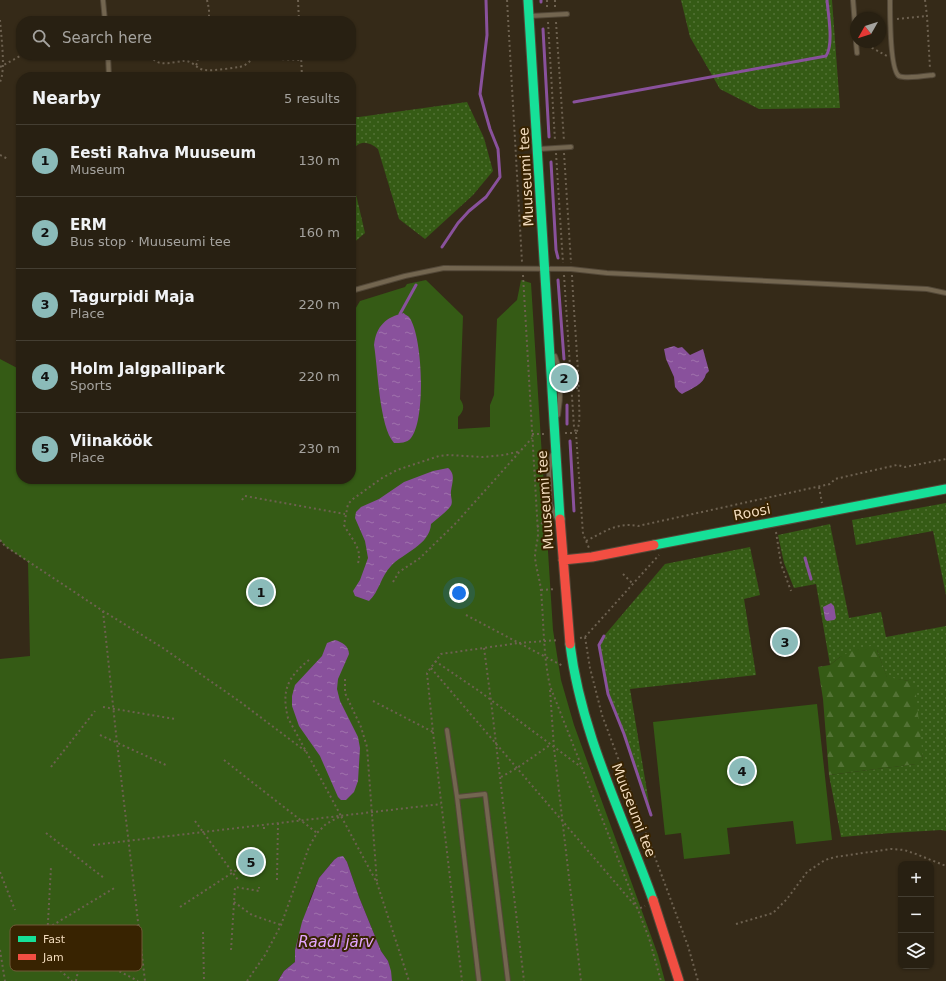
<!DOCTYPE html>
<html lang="en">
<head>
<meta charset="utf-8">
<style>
	:root { --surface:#282012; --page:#342d20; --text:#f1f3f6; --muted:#a5a39f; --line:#443e32; --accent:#8bbbb9 }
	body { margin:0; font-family:"DejaVu Sans",sans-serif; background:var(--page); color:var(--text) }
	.controls { position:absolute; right:12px; bottom:12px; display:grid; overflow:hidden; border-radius:8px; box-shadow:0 1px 3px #0004 }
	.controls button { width:36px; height:36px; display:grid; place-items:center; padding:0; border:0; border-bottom:1px solid var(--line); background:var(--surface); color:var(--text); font:20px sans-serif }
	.compass { position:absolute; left:850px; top:12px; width:36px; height:36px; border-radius:50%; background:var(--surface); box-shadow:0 1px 3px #0004; rotate:231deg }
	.you { position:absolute; left:459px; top:593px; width:14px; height:14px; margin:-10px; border:3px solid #fff; border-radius:50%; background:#1a73e8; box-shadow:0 0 0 6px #1a73e833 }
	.badge { display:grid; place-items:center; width:26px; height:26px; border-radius:50%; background:var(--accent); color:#111; font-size:13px; font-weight:700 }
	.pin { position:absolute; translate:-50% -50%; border:2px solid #fff; box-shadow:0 1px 4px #0006 }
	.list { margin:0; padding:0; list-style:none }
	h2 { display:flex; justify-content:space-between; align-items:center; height:52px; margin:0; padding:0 16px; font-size:17px }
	h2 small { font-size:13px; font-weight:400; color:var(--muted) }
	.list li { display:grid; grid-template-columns:26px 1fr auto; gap:12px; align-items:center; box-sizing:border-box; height:72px; padding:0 16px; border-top:1px solid var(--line) }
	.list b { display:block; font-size:15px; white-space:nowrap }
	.list p { margin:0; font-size:13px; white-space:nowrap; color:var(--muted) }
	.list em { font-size:13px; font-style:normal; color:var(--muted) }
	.icon { flex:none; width:22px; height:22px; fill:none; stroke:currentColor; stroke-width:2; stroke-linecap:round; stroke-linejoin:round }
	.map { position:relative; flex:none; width:946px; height:981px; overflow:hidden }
	.search { position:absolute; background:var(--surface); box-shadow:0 1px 3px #0004; left:16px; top:16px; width:340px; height:44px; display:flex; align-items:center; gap:10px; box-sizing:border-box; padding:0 14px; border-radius:16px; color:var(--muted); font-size:15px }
	.panel { position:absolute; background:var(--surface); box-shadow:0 1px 3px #0004; left:16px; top:72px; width:340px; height:412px; border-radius:16px }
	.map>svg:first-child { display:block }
</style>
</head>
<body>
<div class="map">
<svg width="946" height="981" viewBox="0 0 946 981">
	<defs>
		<pattern id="grass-dots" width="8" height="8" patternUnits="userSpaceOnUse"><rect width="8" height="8" fill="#355b15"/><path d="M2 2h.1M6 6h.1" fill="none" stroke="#537235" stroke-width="1.8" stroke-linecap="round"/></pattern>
		<pattern id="forest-firs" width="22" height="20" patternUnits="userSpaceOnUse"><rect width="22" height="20" fill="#355b15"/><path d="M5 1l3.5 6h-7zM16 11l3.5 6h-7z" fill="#537235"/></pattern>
		<pattern id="water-ripples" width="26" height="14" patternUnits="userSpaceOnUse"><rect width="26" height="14" fill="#89519c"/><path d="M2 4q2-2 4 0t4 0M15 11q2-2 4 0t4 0" fill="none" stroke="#a072ac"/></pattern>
	</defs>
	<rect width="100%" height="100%" fill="#352a18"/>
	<!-- grass -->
	<path fill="url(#grass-dots)" d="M681 0H832L840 108 759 109 720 89 690 37Z
		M467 102 484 138 493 171 473 195 425 239 399 219 378 149C367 140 357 140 351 154V117H359Z
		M351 173 365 233 351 245Z
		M946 503V595L933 531 856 545 852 520Z
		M830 524 849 618 881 612 886 637 946 626V831L941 830 891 833 841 837 829 775 916 764 923 759 909 681 887 678 877 650 840 657 830 665 816 584 794 588 784 563 778 535Z
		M750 547 760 595 744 599 756 675 630 689 651 815 624 734 608 694 599 645 604 636 665 564Z"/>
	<!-- forest -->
	<path fill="url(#forest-firs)" d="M871 646 877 650 887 677 909 681 915 686 923 759 917 764 829 775 823 699 818 667 830 665 840 657 853 650Z"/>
	<!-- park -->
	<path fill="#355b15" d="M426 280 463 316 460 399C465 406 464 411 458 417V429L490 427V405L494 395 497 319 517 300 521 280 531 283 553 630 561 680 574 725 658 955 665 981H392L388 961 381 951 359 897 347 862 334 860 319 878 310 899 295 950V962L284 971 278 981H0V659L30 656 28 562 5 546 0 540V359L21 370V479H351V316L360 301 405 287 407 284Z
		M817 704 832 840 796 844 793 821 727 828 730 854 684 859 681 833 665 835 653 722Z"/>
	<!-- water -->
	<path fill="url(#water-ripples)" d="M404 313C404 314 408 316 409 317 423 335 426 420 411 438 407 443 400 443 394 443 379 426 378 369 374 345 376 326 386 317 404 313Z
		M674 346 678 348 682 347 690 355 703 349 709 371 706 374C704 384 691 389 682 394L679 392 675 387 674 377 666 359 664 349Z
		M448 468C456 474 452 483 451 491 450 497 454 502 450 507 445 513 437 519 431 524 430 545 403 553 391 566 381 576 379 592 369 601L355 596 353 591 360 580 368 558 365 541 355 518 356 512 361 507 379 499 404 482 433 471Z
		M831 603 834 606 836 618 834 620 827 621 825 619 823 607Z
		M335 640C342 642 349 646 349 654L338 679 337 689 340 701 358 737 360 748 358 781 354 792 346 800H341L338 797 320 756 299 726 292 706V696L295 685 322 656 327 643Z
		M343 856 347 862 359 897 381 951 388 961 391 971 392 981H278L284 971 295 962V950L302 922 319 878 334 860 338 857Z"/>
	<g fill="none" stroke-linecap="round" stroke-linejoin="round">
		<!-- stream -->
		<path stroke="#89519c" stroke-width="3" d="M541 0V2
			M543 29 549 137
			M574 102 826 56C834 44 828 14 827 0
			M551 162 556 250 558 258
			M442 247 458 223 469 211 486 197 500 177 498 149 490 129 480 94 487 35 486 0
			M558 280 564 359
			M400 314 416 285
			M567 405V424
			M570 441 574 511
			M805 558 811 579
			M604 636 599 645 608 694 624 734 651 815"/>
		<defs>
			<path id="lane" d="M103 0 105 21
				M853 0 856 38
				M890 0C890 13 890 70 899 76 905 79 925 76 933 75
				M530 16 567 14
				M856 42 857 53
				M108 55 109 77
				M539 149 571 147
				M351 291 405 276 444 268 571 269 607 273 927 289 946 293
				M555 356C562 374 561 396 558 415
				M552 455 549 471 550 504 556 517
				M447 730 457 797 479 981
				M457 797 485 794 508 981"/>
			<path id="fast" d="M528 0 560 519
				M654 545 946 489
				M570 644C581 734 623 816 653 900"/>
			<path id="jam" d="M560 519 570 644
				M563 560 592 557 654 545
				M653 900 679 981"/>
		</defs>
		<!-- lane casing -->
		<use href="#lane" stroke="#534838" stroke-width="6"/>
		<!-- fast casing -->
		<use href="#fast" stroke="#534838" stroke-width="11"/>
		<!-- jam casing -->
		<use href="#jam" stroke="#534838" stroke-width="11"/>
		<!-- path -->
		<path stroke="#6d6150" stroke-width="2" stroke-dasharray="2 3" stroke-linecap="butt" d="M207 0 209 9V21
			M298 0 299 21
			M507 0 522 262
			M547 0V9
			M555 0V9
			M925 0 927 16 930 69
			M897 19 927 16
			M0 20C1 35 6 70 0 82
			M548 22 555 141
			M556 22 564 141
			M21 34V35
			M863 43 887 56
			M151 55C156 69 175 61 185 61 193 61 198 70 205 70 216 71 229 68 240 67L245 65 254 58 302 60
			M301 55 302 77
			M196 65 198 62 197 55
			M0 67 22 55
			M556 153 563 263
			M564 153 571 263
			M0 155 8 159
			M523 275 538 533C538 541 535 549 535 557 536 569 540 579 541 591 544 623 543 655 550 686L649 938 661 981
			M564 275 574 427 576 433
			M572 275C574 317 578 358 579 400 579 410 581 424 576 433
			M566 389 579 388
			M565 433H576L583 534 589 548
			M532 434H545
			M819 487 822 503
			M242 500 245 496 345 514
			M537 527C544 523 545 519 545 512
			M776 532 781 564 791 591
			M0 540 5 546 103 611 163 648 239 701 308 753
			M586 541C604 532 617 522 638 526L830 484 835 479 897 465 905 467 946 459
			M358 563C363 549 350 537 344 525L348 504 353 499 382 478 397 470 439 456 448 455 483 457 504 455 521 451
			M623 574 633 584
			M393 582 399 572 420 558 456 523 532 438
			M541 590 555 589
			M103 611 117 743 145 981
			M466 615 519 643 559 640
			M585 637 590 668 602 715 688 946 698 981
			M580 638 585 637 659 555
			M484 648 491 701 524 981
			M309 660C288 677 281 690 288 718L341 816
			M435 661 479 691 581 767
			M431 668 638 909 645 906
			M345 679V693L361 727 367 747 377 883
			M550 690 554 748 581 981
			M373 701 433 732 427 673 441 654 519 643 563 666
			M103 707 175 719
			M433 732 462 981
			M100 735 166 765
			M224 760 317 833
			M51 767 95 711
			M501 777 517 768 550 745
			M195 821 238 880
			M264 829V825
			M46 833 104 878
			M93 845 441 804
			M0 872 15 910
			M277 880 278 823
			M234 902 252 915 281 925
			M180 907 241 867
			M736 924 773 913 787 899 807 872 825 860 835 857 891 849 904 850 916 854 946 866
			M48 928 116 887
			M203 932 204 981
			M47 940 51 867
			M34 947 72 981
			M0 950 5 981
			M231 950 235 887 259 891V887
			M115 969 138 981
			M76 981 83 946
			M247 981 265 955 281 925 309 847 317 833 326 824 341 816 377 883 409 981"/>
		<!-- lane -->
		<use href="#lane" stroke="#736650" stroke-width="4"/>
		<!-- fast -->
		<use href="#fast" stroke="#16e098" stroke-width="9"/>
		<!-- jam -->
		<use href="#jam" stroke="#f24e42" stroke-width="9"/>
	</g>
	<g text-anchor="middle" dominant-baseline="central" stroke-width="4" stroke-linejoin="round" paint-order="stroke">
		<!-- street labels -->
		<g font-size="14" fill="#f2dbbd" stroke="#382301">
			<text transform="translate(526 177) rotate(-93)">Muuseumi tee</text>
			<text transform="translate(545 500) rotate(-94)">Muuseumi tee</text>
			<text transform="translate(752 512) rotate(-11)">Roosi</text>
			<text transform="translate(634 810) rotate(69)">Muuseumi tee</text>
		</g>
		<!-- water labels -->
		<g font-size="15" font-style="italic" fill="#e4a7fe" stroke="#382301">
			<text x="336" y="942">Raadi järv</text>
		</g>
	</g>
	<!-- legend -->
	<rect x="10" y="925" width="132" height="46" rx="6" fill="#382301" stroke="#705a39" stroke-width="1"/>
	<rect x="18" y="936" width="18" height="6" fill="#16e098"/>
	<rect x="18" y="954" width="18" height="6" fill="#f24e42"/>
	<g font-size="11" fill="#f2dbbd">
		<text x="43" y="943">Fast</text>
		<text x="43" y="961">Jam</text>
	</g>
</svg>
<div class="controls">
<button>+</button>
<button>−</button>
<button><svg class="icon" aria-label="layers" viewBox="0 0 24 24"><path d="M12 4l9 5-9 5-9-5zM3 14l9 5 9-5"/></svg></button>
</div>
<svg class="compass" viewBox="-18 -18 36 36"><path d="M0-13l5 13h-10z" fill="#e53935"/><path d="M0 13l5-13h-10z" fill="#a5a39f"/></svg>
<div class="you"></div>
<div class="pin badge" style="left:261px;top:592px">1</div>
<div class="pin badge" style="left:564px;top:378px">2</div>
<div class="pin badge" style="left:785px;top:642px">3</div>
<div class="pin badge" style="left:742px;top:771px">4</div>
<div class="pin badge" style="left:251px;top:862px">5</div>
<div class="search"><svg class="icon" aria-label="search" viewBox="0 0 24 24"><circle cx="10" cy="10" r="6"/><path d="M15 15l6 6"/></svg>Search here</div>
<section class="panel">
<h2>Nearby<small>5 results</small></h2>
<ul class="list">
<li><span class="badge">1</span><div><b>Eesti Rahva Muuseum</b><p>Museum</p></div><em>130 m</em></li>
<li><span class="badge">2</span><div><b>ERM</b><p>Bus stop · Muuseumi tee</p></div><em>160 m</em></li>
<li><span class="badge">3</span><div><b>Tagurpidi Maja</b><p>Place</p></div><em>220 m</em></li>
<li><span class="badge">4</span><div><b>Holm Jalgpallipark</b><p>Sports</p></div><em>220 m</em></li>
<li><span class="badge">5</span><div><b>Viinaköök</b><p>Place</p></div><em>230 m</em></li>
</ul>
</section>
</div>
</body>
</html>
